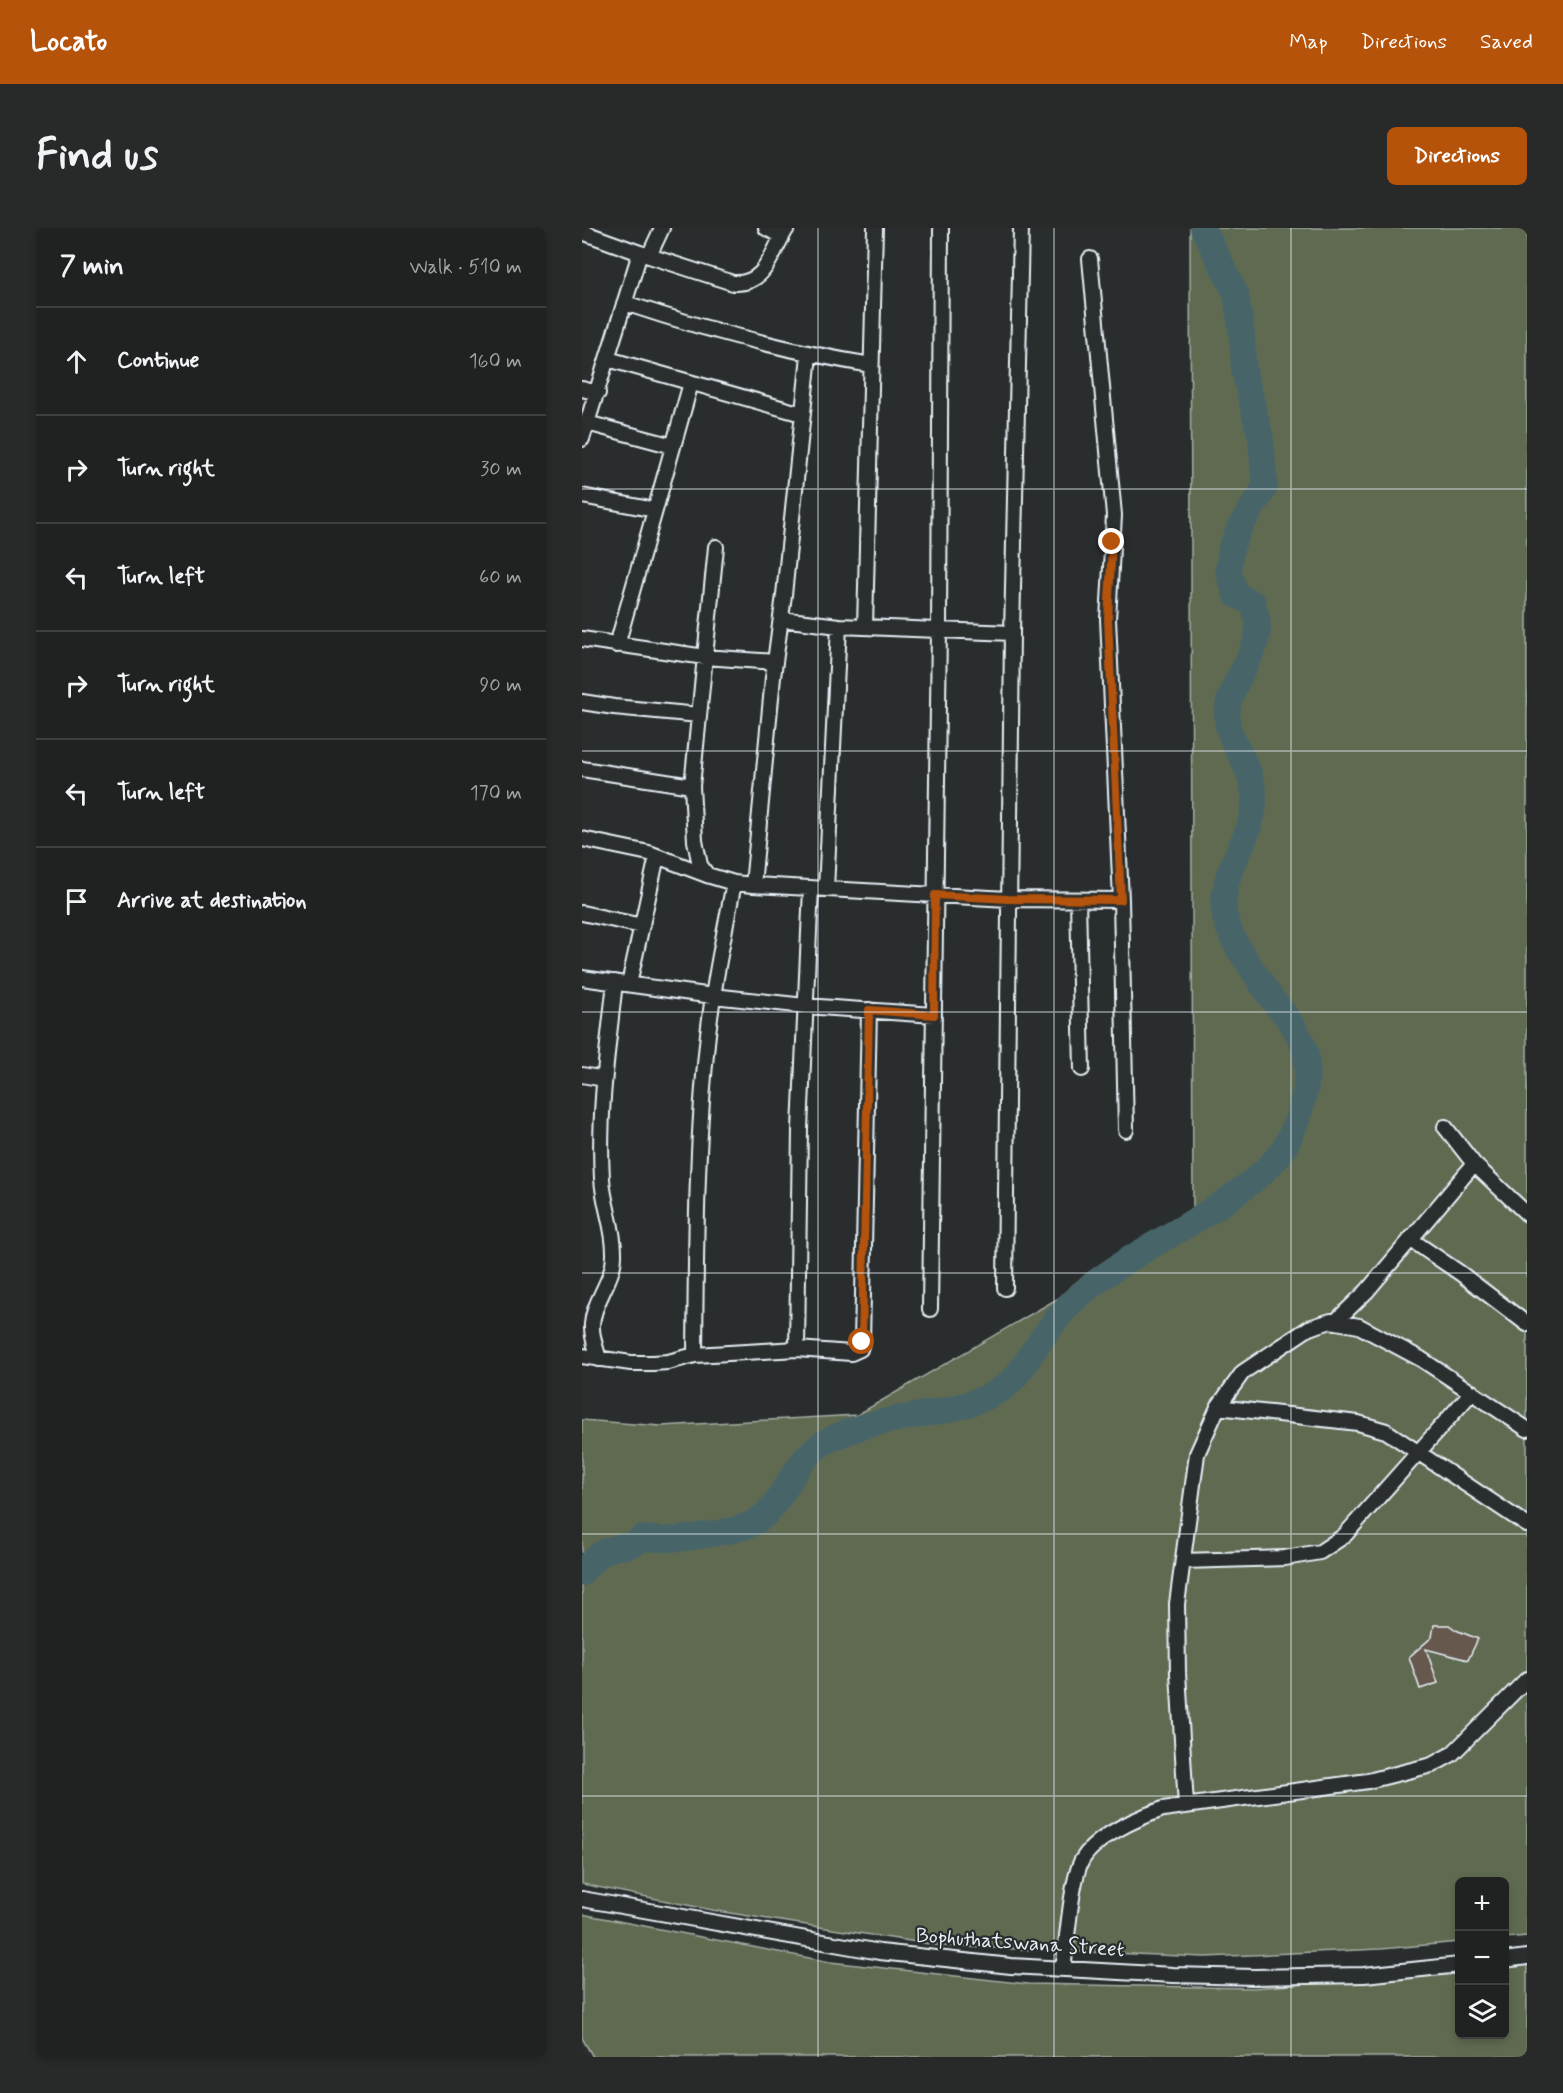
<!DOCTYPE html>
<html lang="en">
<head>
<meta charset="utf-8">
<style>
	:root { --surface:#202222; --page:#282a2a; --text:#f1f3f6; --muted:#a2a4a5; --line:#3d3f40; --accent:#b45309 }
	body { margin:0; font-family:Mynerve,sans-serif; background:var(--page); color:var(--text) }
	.controls { position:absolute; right:18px; bottom:18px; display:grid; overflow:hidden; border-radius:9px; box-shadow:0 3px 9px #0003 }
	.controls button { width:54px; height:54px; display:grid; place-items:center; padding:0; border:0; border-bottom:2px solid var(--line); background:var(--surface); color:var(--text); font:30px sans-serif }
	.stop { position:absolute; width:18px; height:18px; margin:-14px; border:4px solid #b45309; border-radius:50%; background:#fff }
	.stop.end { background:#b45309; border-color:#fff; box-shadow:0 2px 6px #0008 }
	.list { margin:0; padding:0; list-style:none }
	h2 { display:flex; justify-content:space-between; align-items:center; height:78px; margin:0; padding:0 24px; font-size:26px }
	h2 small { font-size:20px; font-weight:400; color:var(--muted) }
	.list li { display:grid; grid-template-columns:39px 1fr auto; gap:18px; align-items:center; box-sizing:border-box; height:108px; padding:0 24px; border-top:2px solid var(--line) }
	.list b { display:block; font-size:22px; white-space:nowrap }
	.list em { font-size:20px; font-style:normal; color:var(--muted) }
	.icon { flex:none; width:33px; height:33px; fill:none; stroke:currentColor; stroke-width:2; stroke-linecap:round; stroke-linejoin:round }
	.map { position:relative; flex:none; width:945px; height:1829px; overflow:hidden; border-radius:9px }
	header { display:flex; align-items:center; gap:36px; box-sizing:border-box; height:84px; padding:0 30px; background:var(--accent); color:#fff }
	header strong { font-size:28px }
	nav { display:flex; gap:33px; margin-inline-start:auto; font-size:21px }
	.intro { display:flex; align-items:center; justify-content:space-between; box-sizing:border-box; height:144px; padding:0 36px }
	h1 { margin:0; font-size:42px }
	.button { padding:15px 27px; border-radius:9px; background:var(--accent); color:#fff; font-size:21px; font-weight:700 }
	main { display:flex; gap:36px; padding:0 36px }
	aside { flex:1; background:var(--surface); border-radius:9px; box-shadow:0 3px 9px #0003 }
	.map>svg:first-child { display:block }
</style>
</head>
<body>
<header>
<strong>Locato</strong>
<nav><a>Map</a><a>Directions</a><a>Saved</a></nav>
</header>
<div class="intro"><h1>Find us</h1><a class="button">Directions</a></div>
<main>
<aside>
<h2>7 min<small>Walk · 510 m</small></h2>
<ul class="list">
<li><svg class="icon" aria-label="ahead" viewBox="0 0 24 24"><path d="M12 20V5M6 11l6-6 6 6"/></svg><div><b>Continue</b></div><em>160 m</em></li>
<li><svg class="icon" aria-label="right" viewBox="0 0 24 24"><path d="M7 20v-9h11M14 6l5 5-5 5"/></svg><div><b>Turn right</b></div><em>30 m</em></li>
<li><svg class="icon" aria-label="left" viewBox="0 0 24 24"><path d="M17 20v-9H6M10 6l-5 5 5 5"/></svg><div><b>Turn left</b></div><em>60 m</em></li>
<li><svg class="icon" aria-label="right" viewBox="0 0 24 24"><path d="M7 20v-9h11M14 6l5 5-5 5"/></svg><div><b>Turn right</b></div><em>90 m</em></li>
<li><svg class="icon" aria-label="left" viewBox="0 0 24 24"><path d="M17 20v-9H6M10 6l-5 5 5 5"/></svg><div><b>Turn left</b></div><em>170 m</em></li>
<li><svg class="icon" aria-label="arrive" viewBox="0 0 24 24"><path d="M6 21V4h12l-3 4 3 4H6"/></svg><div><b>Arrive at destination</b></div></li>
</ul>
</aside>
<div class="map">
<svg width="945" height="1829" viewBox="0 0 945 1829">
	<rect width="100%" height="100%" fill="#2a2d2e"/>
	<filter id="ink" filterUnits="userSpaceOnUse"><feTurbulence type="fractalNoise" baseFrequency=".0167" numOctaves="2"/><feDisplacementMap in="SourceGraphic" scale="12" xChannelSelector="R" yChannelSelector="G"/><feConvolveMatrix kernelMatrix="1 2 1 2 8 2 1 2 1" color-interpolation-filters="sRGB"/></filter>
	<g filter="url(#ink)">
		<!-- green -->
		<path fill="#606a51" stroke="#a4aea4" stroke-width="1.5" d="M608 0H945V1708L923 1710 922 1654H878L877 1714 799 1721 623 1729 360 1718 135 1683 0 1656V1192L79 1198 275 1187 611 992Z
			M0 1686 248 1734 446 1756 671 1760 877 1744 878 1806H922L923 1739 945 1736V1829H11L0 1810Z"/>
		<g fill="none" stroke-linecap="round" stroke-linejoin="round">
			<!-- river -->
			<path stroke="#476569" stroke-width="26" d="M0 1345C6 1336 18 1324 29 1321 44 1316 46 1322 60 1310 88 1313 101 1311 129 1306 152 1302 174 1300 190 1279 210 1254 216 1228 247 1212 300 1184 362 1192 413 1165 434 1154 441 1138 454 1119 465 1103 478 1085 493 1071 543 1026 607 1002 660 961 675 950 690 938 700 923 708 910 715 893 719 879 734 828 722 810 691 772 681 759 673 745 664 732 654 718 647 705 643 689 635 645 668 617 672 577 675 539 643 514 645 486 647 455 673 432 676 402 677 394 673 384 671 375L654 367 646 343 649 320 658 299 683 259 679 211 662 143 660 107 654 66 621 0"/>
		</g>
		<!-- building -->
		<path fill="#66584e" stroke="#e8f1f8" stroke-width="1.5" d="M852 1397H867L874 1402 896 1411 886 1432 844 1421 856 1455 838 1461 827 1429 850 1409Z"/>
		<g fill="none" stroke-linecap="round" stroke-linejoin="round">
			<defs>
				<path id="street" d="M184 0 200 8
					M0 4 58 25 151 55C185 57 189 24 205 0
					M67 28 80 0
					M508 31 532 287 526 391 539 672 544 902
					M43 75C124 102 205 123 289 137
					M26 131 220 186
					M0 161 16 165
					M5 195 91 218
					M0 211 58 25
					M0 268 73 282
					M134 319 110 558 113 613 118 637 125 647 152 655 171 657 426 671 539 672
					M199 391 257 398 430 405
					M283 399 293 0
					M0 411 123 429 193 434
					M35 417 109 155
					M0 474 32 479 117 487
					M0 541 110 558
					M0 611 67 625 125 647
					M171 657 191 449 202 367 227 127
					M244 661 257 398
					M496 672 500 841
					M0 685 60 698
					M0 750 131 768 223 778 352 787
					M47 756 75 628
					M0 847 22 851
					M863 899 892 936 945 986
					M828 1011 878 1045 945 1096
					M423 1060 430 405 439 0
					M348 1081 357 402 359 0
					M753 1094 785 1063 892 936
					M215 1121 218 901 229 660
					M113 1127C114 1027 114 926 124 826 129 768 141 711 152 655
					M0 1128 49 1135H71L86 1134 113 1127 215 1121 269 1125 278 1121 280 1114 287 782
					M17 1131C14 1120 9 1107 10 1096 12 1071 32 1052 32 1027 33 1001 21 976 20 950 16 885 26 819 33 754
					M636 1179 776 1195 804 1203 945 1297
					M601 1333 703 1330 738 1324 762 1308 890 1164
					M604 1578 596 1445 595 1376 615 1226 636 1179 661 1144 727 1100 749 1093 777 1098 839 1131 945 1201
					M0 1671 298 1724 429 1738 591 1747 673 1749 782 1747 878 1737
					M922 1732 945 1729
					M481 1741C485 1715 489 1652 500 1632 514 1608 556 1590 581 1581L786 1553 850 1537 870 1526 945 1451"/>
			</defs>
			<!-- street casing -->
			<use href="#street" stroke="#e8f1f8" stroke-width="18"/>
			<!-- path -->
			<path stroke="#e8f1f8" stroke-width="2" stroke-dasharray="6 4.5" stroke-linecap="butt" d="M886 1829H890"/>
			<!-- street -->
			<use href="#street" stroke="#2a2d2e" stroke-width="14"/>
		</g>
	</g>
	<g fill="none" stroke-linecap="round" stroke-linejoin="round" filter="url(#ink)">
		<!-- route -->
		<path stroke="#b45309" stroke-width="8" d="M280 1114 287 782 352 787 353 667 426 671 539 672 526 391 530 314"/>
	</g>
	<!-- grid -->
	<path fill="none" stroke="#e8f1f8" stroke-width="1.5" stroke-opacity="0.55" d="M236 0V1829M472 0V1829M709 0V1829M0 261H945M0 523H945M0 784H945M0 1045H945M0 1306H945M0 1568H945"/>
	<g text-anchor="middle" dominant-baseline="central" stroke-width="4.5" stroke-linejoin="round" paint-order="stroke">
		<!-- street labels -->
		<g font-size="21" fill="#e8f1f8" stroke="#2a2d2e">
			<text transform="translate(438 1715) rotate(4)">Bophuthatswana Street</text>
		</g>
	</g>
</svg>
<div class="controls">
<button>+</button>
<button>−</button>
<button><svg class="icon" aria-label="layers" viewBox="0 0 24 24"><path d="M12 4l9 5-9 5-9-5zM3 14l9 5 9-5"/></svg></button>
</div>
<div class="stop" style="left:280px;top:1114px"></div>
<div class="stop end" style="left:530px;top:314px"></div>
</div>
</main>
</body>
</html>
